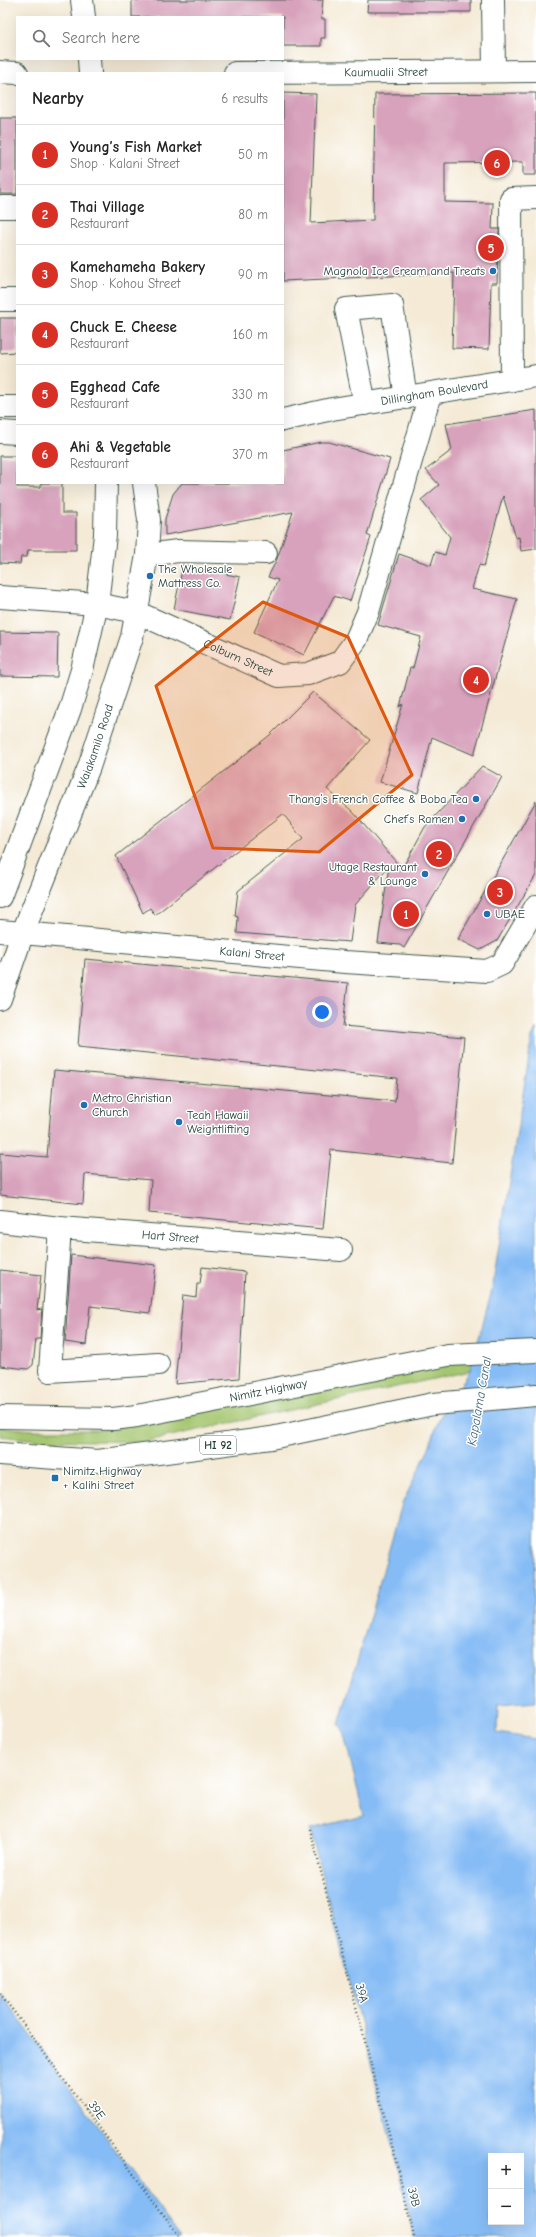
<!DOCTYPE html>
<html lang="en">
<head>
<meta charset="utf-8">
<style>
	:root { --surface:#fff; --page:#f6f6f6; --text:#222; --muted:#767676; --line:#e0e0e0; --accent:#d93025 }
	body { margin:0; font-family:"Comic Neue",sans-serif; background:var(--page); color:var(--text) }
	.controls { position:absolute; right:12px; bottom:12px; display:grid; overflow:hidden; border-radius:0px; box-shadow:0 4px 16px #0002 }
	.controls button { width:36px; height:36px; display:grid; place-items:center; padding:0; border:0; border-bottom:1px solid var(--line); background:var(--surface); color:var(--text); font:20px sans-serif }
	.you { position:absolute; left:322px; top:1012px; width:14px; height:14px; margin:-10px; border:3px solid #fff; border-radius:50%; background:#1a73e8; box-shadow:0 0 0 6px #1a73e833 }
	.badge { display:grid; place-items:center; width:26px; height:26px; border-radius:50%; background:var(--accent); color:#fff; font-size:13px; font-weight:700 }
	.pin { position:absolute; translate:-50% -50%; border:2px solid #fff; box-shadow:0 1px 4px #0006 }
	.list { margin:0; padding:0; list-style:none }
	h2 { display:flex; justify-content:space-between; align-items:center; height:52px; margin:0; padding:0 16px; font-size:17px }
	h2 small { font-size:13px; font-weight:400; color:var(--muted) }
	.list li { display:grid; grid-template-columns:26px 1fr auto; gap:12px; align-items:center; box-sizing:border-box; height:60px; padding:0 16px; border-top:1px solid var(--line) }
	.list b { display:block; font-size:15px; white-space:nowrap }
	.list p { margin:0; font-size:13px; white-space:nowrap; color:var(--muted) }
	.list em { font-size:13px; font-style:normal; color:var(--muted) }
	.icon { flex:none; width:22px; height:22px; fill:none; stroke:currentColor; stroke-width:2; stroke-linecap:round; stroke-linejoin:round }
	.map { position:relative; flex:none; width:536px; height:2237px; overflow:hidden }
	.search { position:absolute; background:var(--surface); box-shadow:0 4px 16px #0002; left:16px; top:16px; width:268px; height:44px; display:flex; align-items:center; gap:10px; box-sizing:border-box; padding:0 14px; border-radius:0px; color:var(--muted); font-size:15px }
	.panel { position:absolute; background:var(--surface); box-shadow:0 4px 16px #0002; left:16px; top:72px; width:268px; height:412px; border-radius:0px }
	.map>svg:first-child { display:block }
</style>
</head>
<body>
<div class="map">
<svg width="536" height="2237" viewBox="0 0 536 2237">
	<rect width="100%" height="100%" fill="#fff"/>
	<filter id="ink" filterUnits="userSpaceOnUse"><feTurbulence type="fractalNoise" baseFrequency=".025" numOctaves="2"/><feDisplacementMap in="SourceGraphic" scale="8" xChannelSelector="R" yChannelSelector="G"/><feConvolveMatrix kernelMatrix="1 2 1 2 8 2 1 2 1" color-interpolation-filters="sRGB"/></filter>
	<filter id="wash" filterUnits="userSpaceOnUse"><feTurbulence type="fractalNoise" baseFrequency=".012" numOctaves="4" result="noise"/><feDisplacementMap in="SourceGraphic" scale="16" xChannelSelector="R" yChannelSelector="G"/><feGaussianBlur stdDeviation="0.9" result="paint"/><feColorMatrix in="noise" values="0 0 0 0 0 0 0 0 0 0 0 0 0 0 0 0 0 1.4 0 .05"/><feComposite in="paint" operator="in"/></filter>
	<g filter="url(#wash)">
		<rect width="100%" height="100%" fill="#f4ead5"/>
		<!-- green -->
		<path fill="#a5c66f" stroke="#628252" d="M475 1352 470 1371 143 1442 37 1440 0 1436V1427L33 1430H103Z"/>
		<!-- water -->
		<path fill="#86bcf5" stroke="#527c94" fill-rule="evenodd" d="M536 1028V1522L533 1605 536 1702 498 1705 497 1733 536 1739V2237H414L396 2160 310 1829 364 1816 342 1726 339 1725 402 1504 427 1453 440 1417 470 1371 492 1290 532 1037ZM491 2156H521V2222H491Z
			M0 1993 180 2237H0Z"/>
		<g id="blocks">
			<!-- building -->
			<path fill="#d8a2bc" d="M132 0H323L321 19H325V38H321V46H283V17H132Z
				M368 0H471V12H367Z
				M283 93 316 94 311 223 373 220 375 94 536 93V175H523V162L445 163V202L493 203 492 229H499L497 283H491L489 349 452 348 454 273 283 281Z
				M0 118H17V194H0Z
				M0 318H17V352L0 353Z
				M536 410V549L521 551 519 537 516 538 503 496 484 566 479 565 472 589 517 599 474 755 432 737 418 793 380 782 403 704 400 707 410 668H413L421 637 378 625 399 554 431 565 435 552 445 555 450 537 421 500 439 485 426 470 452 450 446 424Z
				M321 442H329L390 459 367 535 371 537 350 601 334 596 304 655 254 632 278 580 268 577 277 559 293 512 165 535V519L173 494 182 483H283V450Z
				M0 456H17V487H41V483H62V513H76V550H28L27 557H21L20 564 0 563Z
				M183 565 240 577 230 620 174 609Z
				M0 632 58 633 57 677 0 676Z
				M313 692 370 740 327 789 353 812 402 869 425 827 482 766 502 777 404 948 400 945 378 943 389 866 355 905 350 942 237 933 238 917 235 916 238 891 303 839 283 814 155 915 150 908 143 913 116 856 270 735Z
				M536 801V875L497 941 480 950 458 939Z
				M85 959 348 983 343 1026 464 1037 452 1163 331 1150 323 1229 149 1213 151 1180 85 1174 83 1204 0 1195V1153L47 1157 54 1070 395 1101 397 1078 78 1046Z
				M71 1255 156 1265 150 1313 90 1306 86 1345 65 1342Z
				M202 1267 245 1272 239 1378 175 1384 183 1295 196 1297 197 1284H200Z
				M0 1270 41 1275 37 1310 42 1309 40 1339H36L33 1365 28 1369 0 1366Z"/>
		</g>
	</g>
	<g filter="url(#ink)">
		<use href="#blocks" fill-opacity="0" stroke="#3f574c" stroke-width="1"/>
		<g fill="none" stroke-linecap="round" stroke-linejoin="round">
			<defs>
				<g id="minor">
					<path d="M493 0 494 70"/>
					<path d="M0 72 17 73"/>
					<path id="s1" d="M235 73 536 71"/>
					<path d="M0 207H17"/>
					<path d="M0 300H17"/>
					<path d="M512 380 511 199 536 198"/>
					<path d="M365 404 346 309 392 305 406 398"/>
					<path d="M147 555 178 551 266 553"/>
					<path id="s2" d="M0 597 97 604 136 612 279 676 308 674 340 662 356 640 368 612 430 394"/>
					<path id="s3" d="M0 931 345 962 487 971 502 964 536 906"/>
					<path id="s4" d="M0 1221 60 1228 341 1250"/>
					<path d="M60 1228 50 1371 158 1364"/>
				</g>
				<g id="major">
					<path d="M82 0 84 17"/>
					<path d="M89 59 90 73"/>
					<path d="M0 407H17"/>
					<path id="s5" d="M283 420 332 409 536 376"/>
					<path d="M0 432 17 433"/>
					<path d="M0 897 70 709 82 670 97 604 105 535 106 483"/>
					<path id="s6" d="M0 999 23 932 89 767 132 637 147 555 149 520 144 483"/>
					<path id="s7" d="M0 1417 113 1419 137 1416 448 1355 536 1351"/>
					<path d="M0 1454 98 1461 271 1438 433 1404 536 1395"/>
				</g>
			</defs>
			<!-- minor casing -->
			<use href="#minor" stroke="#3f574c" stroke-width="24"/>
			<!-- major casing -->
			<use href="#major" stroke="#3f574c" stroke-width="24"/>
			<!-- path -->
			<path stroke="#3f574c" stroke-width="2.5" stroke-dasharray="1 3" stroke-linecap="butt" d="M310 1829 396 2161 414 2237
				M0 1993 180 2237"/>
			<!-- minor -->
			<use href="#minor" stroke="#fff" stroke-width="22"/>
			<!-- major -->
			<use href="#major" stroke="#fff" stroke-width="22"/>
		</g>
	</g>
	<!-- marked area -->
	<path fill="#de580e" fill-opacity="0.2" stroke="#de580e" stroke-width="3" stroke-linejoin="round" d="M263 602 348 637 412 775 319 852 213 848 156 686Z"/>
	<!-- markers -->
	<g fill="#1f6fb2" stroke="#fff" stroke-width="1.5">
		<circle cx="493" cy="271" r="4"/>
		<circle cx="150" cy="576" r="4"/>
		<circle cx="476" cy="799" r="4"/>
		<circle cx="462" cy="819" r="4"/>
		<circle cx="425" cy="874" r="4"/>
		<circle cx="487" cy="914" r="4"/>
		<circle cx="84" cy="1105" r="4"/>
		<circle cx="179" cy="1122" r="4"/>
		<rect x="51" y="1474" width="8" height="8" rx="2"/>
	</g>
	<g text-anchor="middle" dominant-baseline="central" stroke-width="3" stroke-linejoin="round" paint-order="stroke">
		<!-- shield labels -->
		<rect fill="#fff" stroke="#627771" stroke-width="1" x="200" y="1436" width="36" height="18" rx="3"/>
		<g font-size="11" font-weight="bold" fill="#1f3d34">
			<text x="218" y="1445">HI 92</text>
		</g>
		<!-- street labels -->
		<g font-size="12" fill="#1f3d34" stroke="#fff">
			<text stroke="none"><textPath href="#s1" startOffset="151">Kaumualii Street</textPath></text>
			<text stroke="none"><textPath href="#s5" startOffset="154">Dillingham Boulevard</textPath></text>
			<text stroke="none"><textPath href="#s2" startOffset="249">Colburn Street</textPath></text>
			<text stroke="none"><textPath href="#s6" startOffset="270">Waiakamilo Road</textPath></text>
			<text stroke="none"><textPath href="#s3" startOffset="253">Kalani Street</textPath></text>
			<text stroke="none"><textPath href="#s4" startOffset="171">Hart Street</textPath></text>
			<text stroke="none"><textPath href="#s7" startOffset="271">Nimitz Highway</textPath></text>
			<text transform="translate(362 1993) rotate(75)">39A</text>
			<text transform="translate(97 2110) rotate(54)">39E</text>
			<text transform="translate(414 2197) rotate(77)">39B</text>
		</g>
		<!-- poi labels -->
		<g font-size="12" fill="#1f3d34" stroke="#fff" text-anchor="start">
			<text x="485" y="271" text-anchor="end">Magnola Ice Cream and Treats</text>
			<text x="158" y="569">The Wholesale<tspan x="158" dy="14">Mattress Co.</tspan></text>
			<text x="468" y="799" text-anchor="end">Thang’s French Coffee &amp; Boba Tea</text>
			<text x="454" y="819" text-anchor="end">Chef’s Ramen</text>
			<text x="417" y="867" text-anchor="end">Utage Restaurant<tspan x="417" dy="14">&amp; Lounge</tspan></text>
			<text x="495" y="914">UBAE</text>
			<text x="92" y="1098">Metro Christian<tspan x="92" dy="14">Church</tspan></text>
			<text x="187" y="1115">Teah Hawaii<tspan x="187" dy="14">Weightlifting</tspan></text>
			<text x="63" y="1471">Nimitz Highway<tspan x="63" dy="14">+ Kalihi Street</tspan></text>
		</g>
		<!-- water labels -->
		<g font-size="13" font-style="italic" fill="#3e636e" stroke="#fff">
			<text transform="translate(479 1401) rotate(-80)">Kapalama Canal</text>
		</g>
	</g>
</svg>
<div class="controls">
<button>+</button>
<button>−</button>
</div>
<div class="you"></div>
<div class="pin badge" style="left:406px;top:914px">1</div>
<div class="pin badge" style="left:439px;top:854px">2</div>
<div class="pin badge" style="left:500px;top:892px">3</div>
<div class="pin badge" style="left:476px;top:680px">4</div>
<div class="pin badge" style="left:491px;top:248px">5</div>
<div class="pin badge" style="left:497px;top:163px">6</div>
<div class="search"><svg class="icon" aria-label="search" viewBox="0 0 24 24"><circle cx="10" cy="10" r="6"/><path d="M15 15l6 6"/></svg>Search here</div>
<section class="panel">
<h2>Nearby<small>6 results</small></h2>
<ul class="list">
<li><span class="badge">1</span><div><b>Young’s Fish Market</b><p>Shop · Kalani Street</p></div><em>50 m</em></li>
<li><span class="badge">2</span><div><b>Thai Village</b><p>Restaurant</p></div><em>80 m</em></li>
<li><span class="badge">3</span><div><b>Kamehameha Bakery</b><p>Shop · Kohou Street</p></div><em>90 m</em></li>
<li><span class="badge">4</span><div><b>Chuck E. Cheese</b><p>Restaurant</p></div><em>160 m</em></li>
<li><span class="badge">5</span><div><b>Egghead Cafe</b><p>Restaurant</p></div><em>330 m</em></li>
<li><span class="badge">6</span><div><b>Ahi &amp; Vegetable</b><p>Restaurant</p></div><em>370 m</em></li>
</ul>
</section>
</div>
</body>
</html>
